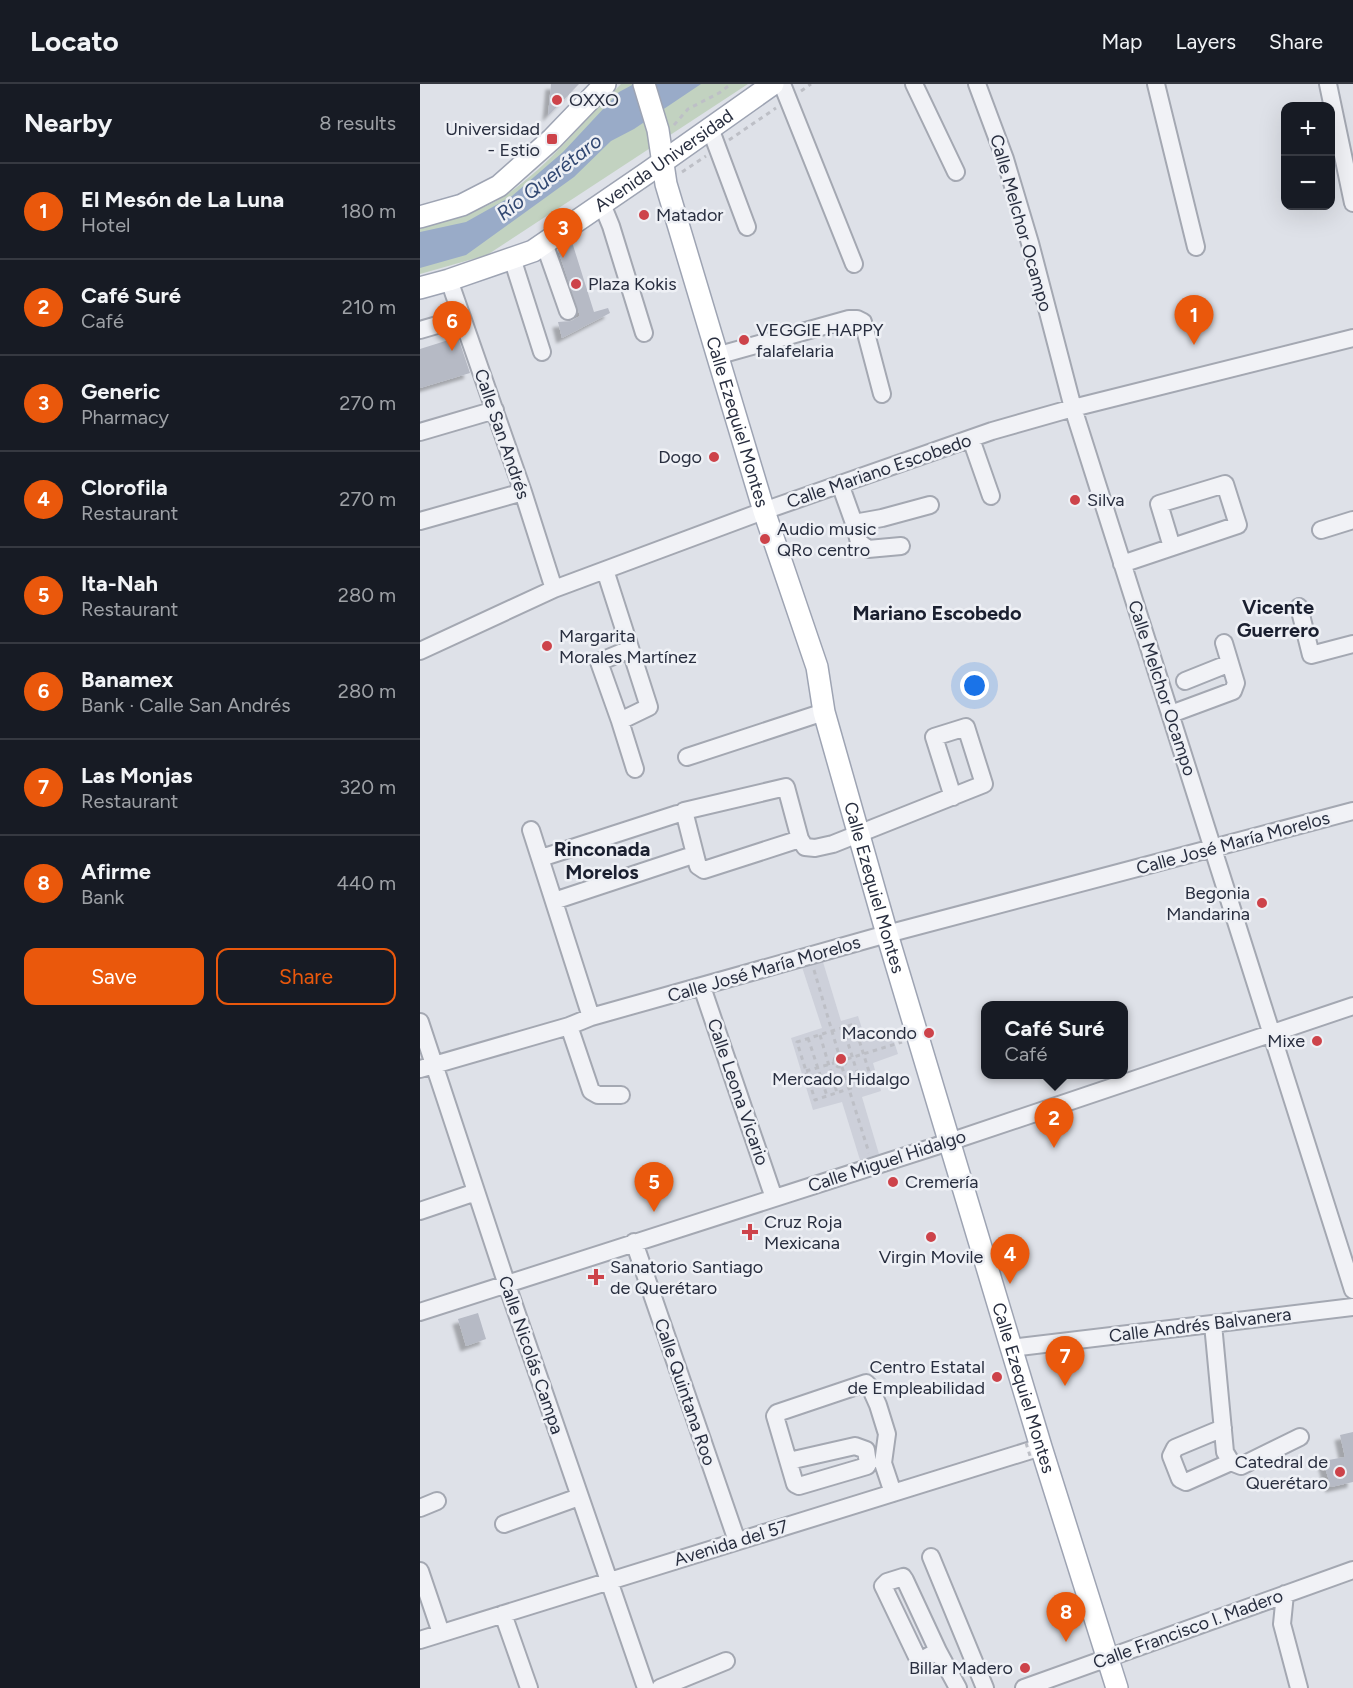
<!DOCTYPE html>
<html lang="en">
<head>
<meta charset="utf-8">
<style>
	:root { --surface:#171b24; --page:#20242c; --text:#f1f3f6; --muted:#9ea1a6; --line:#363941; --accent:#ea580c }
	body { margin:0; font-family:Figtree,sans-serif; background:var(--page); color:var(--text) }
	.controls { position:absolute; right:18px; top:18px; display:grid; overflow:hidden; border-radius:12px; box-shadow:0 6px 24px #0002 }
	.controls button { width:54px; height:54px; display:grid; place-items:center; padding:0; border:0; border-bottom:2px solid var(--line); background:var(--surface); color:var(--text); font:30px sans-serif }
	.you { position:absolute; left:555px; top:602px; width:21px; height:21px; margin:-15px; border:4px solid #fff; border-radius:50%; background:#1a73e8; box-shadow:0 0 0 9px #1a73e833 }
	.badge { display:grid; place-items:center; width:39px; height:39px; border-radius:50%; background:var(--accent); color:#fff; font-size:20px; font-weight:700 }
	.pin { position:absolute; translate:-50% -50px; filter:drop-shadow(0 2px 3px #0008) }
	.pin::after { content:''; position:absolute; top:32px; width:21px; height:18px; background:inherit; clip-path:polygon(0 0,100% 0,50% 100%) }
	.popup { position:absolute; left:561px; top:917px; width:147px; height:78px; box-sizing:border-box; display:grid; place-content:center; border-radius:12px; background:var(--surface); filter:drop-shadow(0 2px 4px #0005); font-size:20px; white-space:nowrap; color:var(--muted) }
	.popup b { font-size:22px; color:var(--text) }
	.popup::after { content:''; position:absolute; left:50%; top:100%; margin-left:-12px; border:12px solid transparent; border-top-color:var(--surface) }
	.list { margin:0; padding:0; list-style:none }
	h2 { display:flex; justify-content:space-between; align-items:center; height:78px; margin:0; padding:0 24px; font-size:26px }
	h2 small { font-size:20px; font-weight:400; color:var(--muted) }
	.list li { display:grid; grid-template-columns:39px 1fr auto; gap:18px; align-items:center; box-sizing:border-box; height:96px; padding:0 24px; border-top:2px solid var(--line) }
	.list b { display:block; font-size:22px; white-space:nowrap }
	.list p { margin:0; font-size:20px; white-space:nowrap; color:var(--muted) }
	.list em { font-size:20px; font-style:normal; color:var(--muted) }
	.actions { display:flex; gap:12px; padding:18px 24px }
	.actions a { flex:1; padding:14px 0; border:2px solid var(--accent); border-radius:12px; text-align:center; font-size:21px; color:var(--accent) }
	.actions .main { background:var(--accent); color:#fff }
	.map { position:relative; flex:none; width:933px; height:1604px; overflow:hidden }
	header { display:flex; align-items:center; gap:36px; box-sizing:border-box; height:84px; padding:0 30px; background:var(--surface); border-bottom:2px solid var(--line) }
	header strong { font-size:28px }
	nav { display:flex; gap:33px; margin-inline-start:auto; font-size:21px }
	main { display:flex }
	aside { flex:1; background:var(--surface) }
	.map>svg:first-child { display:block }
</style>
</head>
<body>
<header>
<strong>Locato</strong>
<nav><a>Map</a><a>Layers</a><a>Share</a></nav>
</header>
<main>
<aside>
<h2>Nearby<small>8 results</small></h2>
<ul class="list">
<li><span class="badge">1</span><div><b>El Mesón de La Luna</b><p>Hotel</p></div><em>180 m</em></li>
<li><span class="badge">2</span><div><b>Café Suré</b><p>Café</p></div><em>210 m</em></li>
<li><span class="badge">3</span><div><b>Generic</b><p>Pharmacy</p></div><em>270 m</em></li>
<li><span class="badge">4</span><div><b>Clorofila</b><p>Restaurant</p></div><em>270 m</em></li>
<li><span class="badge">5</span><div><b>Ita-Nah</b><p>Restaurant</p></div><em>280 m</em></li>
<li><span class="badge">6</span><div><b>Banamex</b><p>Bank · Calle San Andrés</p></div><em>280 m</em></li>
<li><span class="badge">7</span><div><b>Las Monjas</b><p>Restaurant</p></div><em>320 m</em></li>
<li><span class="badge">8</span><div><b>Afirme</b><p>Bank</p></div><em>440 m</em></li>
</ul>
<div class="actions"><a class="main">Save</a><a>Share</a></div>
</aside>
<div class="map">
<svg width="933" height="1604" viewBox="0 0 933 1604">
	<defs>
		<filter id="shadow"><feDropShadow dx="-5.5" dy="5.5" stdDeviation="1.5" flood-color="#0004"/></filter>
	</defs>
	<rect width="100%" height="100%" fill="#dee1e8"/>
	<!-- built -->
	<path fill="#cdd0da" d="M403 878 421 937 438 932 446 957 471 948 478 970 453 979 461 1007 442 1013 459 1070 440 1076 422 1018 393 1026 371 954 402 944 382 883Z"/>
	<!-- green -->
	<path fill="#c2d2c0" d="M201 0H328L67 171 0 190V144C28 136 61 128 86 111 129 82 163 37 201 0Z"/>
	<!-- water -->
	<path fill="#99abc8" d="M214 0H281L214 45 191 57 154 93 46 171 0 184V148L46 138 92 112 143 68 199 8Z"/>
	<!-- building -->
	<path fill="#b6bac5" filter="url(#shadow)" d="M131 0H159L128 32Z
		M152 158 174 228 188 224 190 229 142 254 138 238 151 237 160 232 138 166Z
		M38 253 50 289 0 304V265Z
		M58 1229 66 1255 46 1262 38 1235Z
		M933 1348V1398L911 1403 903 1377 925 1373 920 1351Z"/>
	<g fill="none" stroke-linecap="round" stroke-linejoin="round">
		<defs>
			<path id="minor" d="M362 0 434 180
				M494 0 536 88
				M557 0 585 75 610 159 653 324 933 1206
				M736 0 776 163
				M908 0 933 119
				M290 44 327 143
				M182 120 191 142 224 249
				M124 159 148 227
				M92 174 122 268
				M29 196 103 408 134 505
				M0 246 41 234
				M296 272 429 235H437L443 238 462 310
				M0 348 75 326
				M551 355 571 412
				M420 400 434 439 462 434 510 421
				M0 437 103 408
				M434 439 439 458 448 465 481 462
				M901 446 933 436
				M702 480 818 441 805 400 739 420 752 463
				M185 486 229 623 200 637 179 578 210 565
				M879 523 891 571 933 560
				M0 567 134 505 338 429 572 347 653 324 933 254
				M765 597 810 579
				M751 630 813 607 816 599 804 559
				M200 637 215 685
				M267 673 404 628
				M111 746 171 933
				M380 755 284 786 278 782 264 727 366 703 380 755 385 763 395 764 413 760 564 700 546 643 514 653 533 713
				M121 774 257 730
				M134 817 267 773
				M282 903 354 1114
				M0 938 87 1201 226 1604
				M149 942 171 1007 178 1011H201
				M0 985 149 942 171 933 467 850 933 727
				M0 1127 56 1108
				M214 1158 317 1457
				M0 1228 529 1058 933 922
				M793 1240 805 1368 811 1378 821 1382 880 1353
				M591 1264 933 1223
				M803 1344 755 1364 751 1372 760 1395 766 1398 811 1378
				M369 1377 435 1362 446 1366 448 1380 447 1382 379 1402 375 1400 355 1332 357 1329 446 1299 450 1303 458 1321 467 1350 463 1379 473 1409
				M0 1424 17 1417
				M84 1440 159 1413
				M511 1473 565 1604
				M0 1487 21 1549
				M865 1510 862 1540 879 1604
				M83 1530 109 1604
				M0 1556 621 1363
				M518 1567 505 1574 498 1575 465 1506 463 1502 467 1498 483 1493 485 1496 518 1567 538 1604
				M240 1604 306 1577
				M604 1604 933 1486"/>
			<g id="major">
				<path id="s1" d="M224 0 238 46 246 100 344 427 397 583 404 628 467 850 621 1363 697 1604"/>
				<path d="M0 133 42 121 79 102 132 55 185 0"/>
				<path id="s2" d="M0 204 29 196 113 167 227 89 353 0"/>
			</g>
		</defs>
		<!-- minor casing -->
		<use href="#minor" stroke="#a4a8b2" stroke-width="20"/>
		<!-- major casing -->
		<use href="#major" stroke="#9ea4b3" stroke-width="24"/>
		<!-- path -->
		<path stroke="#bdbfc6" stroke-width="3" stroke-dasharray="4.5 4.5" stroke-linecap="butt" d="M381 7 391 0
			M254 41 268 25 299 9 311 0
			M309 56 356 24
			M262 88 286 72
			M394 886 419 971
			M434 940 452 997 395 1016 377 958Z
			M423 943 441 1001
			M400 951 417 1009
			M388 954 407 1012
			M414 977a6 6 0 1 1 12 0a6 6 0 1 1-12 0Z
			M427 975 482 958
			M422 983 449 1069
			M386 987 414 979"/>
		<!-- minor -->
		<use href="#minor" stroke="#f1f2f6" stroke-width="16"/>
		<!-- major -->
		<use href="#major" stroke="#fff" stroke-width="21"/>
		<!-- path-bridge -->
		<path stroke="#bdbfc6" stroke-width="3" stroke-dasharray="4.5 4.5" stroke-linecap="butt" d="M606 1359 611 1375"/>
	</g>
	<!-- markers -->
	<g fill="#cd434a" stroke="#eef0f5" stroke-width="2">
		<circle cx="137" cy="16" r="6"/>
		<rect x="126" y="49" width="12" height="12" rx="3"/>
		<circle cx="224" cy="131" r="6"/>
		<circle cx="156" cy="200" r="6"/>
		<circle cx="324" cy="256" r="6"/>
		<circle cx="294" cy="373" r="6"/>
		<circle cx="655" cy="416" r="6"/>
		<circle cx="345" cy="455" r="6"/>
		<circle cx="127" cy="562" r="6"/>
		<circle cx="842" cy="819" r="6"/>
		<circle cx="509" cy="949" r="6"/>
		<circle cx="897" cy="957" r="6"/>
		<circle cx="421" cy="975" r="6"/>
		<circle cx="473" cy="1098" r="6"/>
		<path d="M327 1139h6v6h6v6h-6v6h-6v-6h-6v-6h6z"/>
		<circle cx="511" cy="1153" r="6"/>
		<path d="M173 1184h6v6h6v6h-6v6h-6v-6h-6v-6h6z"/>
		<circle cx="577" cy="1293" r="6"/>
		<circle cx="920" cy="1388" r="6"/>
		<circle cx="605" cy="1584" r="6"/>
	</g>
	<g text-anchor="middle" dominant-baseline="central" stroke-width="5" stroke-linejoin="round" paint-order="stroke">
		<!-- poi labels -->
		<g font-size="18" fill="#282e3f" stroke="#eef0f5" text-anchor="start">
			<text x="149" y="16">OXXO</text>
			<text x="120" y="45" text-anchor="end">Universidad<tspan x="120" dy="21">- Estio</tspan></text>
			<text x="236" y="131">Matador</text>
			<text x="168" y="200">Plaza Kokis</text>
			<text x="336" y="246">VEGGIE HAPPY<tspan x="336" dy="21">falafelaria</tspan></text>
			<text x="282" y="373" text-anchor="end">Dogo</text>
			<text x="667" y="416">Silva</text>
			<text x="357" y="445">Audio music<tspan x="357" dy="21">QRo centro</tspan></text>
			<text x="139" y="552">Margarita<tspan x="139" dy="21">Morales Martínez</tspan></text>
			<text x="830" y="809" text-anchor="end">Begonia<tspan x="830" dy="21">Mandarina</tspan></text>
			<text x="497" y="949" text-anchor="end">Macondo</text>
			<text x="885" y="957" text-anchor="end">Mixe</text>
			<text x="421" y="995" text-anchor="middle">Mercado Hidalgo</text>
			<text x="485" y="1098">Cremería</text>
			<text x="344" y="1138">Cruz Roja<tspan x="344" dy="21">Mexicana</tspan></text>
			<text x="511" y="1173" text-anchor="middle">Virgin Movile</text>
			<text x="190" y="1183">Sanatorio Santiago<tspan x="190" dy="21">de Querétaro</tspan></text>
			<text x="565" y="1283" text-anchor="end">Centro Estatal<tspan x="565" dy="21">de Empleabilidad</tspan></text>
			<text x="908" y="1378" text-anchor="end">Catedral de<tspan x="908" dy="21">Querétaro</tspan></text>
			<text x="593" y="1584" text-anchor="end">Billar Madero</text>
		</g>
		<!-- street labels -->
		<g font-size="18" fill="#282e3f" stroke="#eef0f5">
			<text stroke="none"><textPath href="#s2" startOffset="278">Avenida Universidad</textPath></text>
			<text transform="translate(601 139) rotate(74)">Calle Melchor Ocampo</text>
			<text stroke="none"><textPath href="#s1" startOffset="351">Calle Ezequiel Montes</textPath></text>
			<text transform="translate(82 350) rotate(71)">Calle San Andrés</text>
			<text transform="translate(459 387) rotate(-19)">Calle Mariano Escobedo</text>
			<text transform="translate(742 604) rotate(72)">Calle Melchor Ocampo</text>
			<text transform="translate(813 759) rotate(-15)">Calle José María Morelos</text>
			<text stroke="none"><textPath href="#s1" startOffset="837">Calle Ezequiel Montes</textPath></text>
			<text transform="translate(344 885) rotate(-16)">Calle José María Morelos</text>
			<text transform="translate(318 1008) rotate(71)">Calle Leona Vicario</text>
			<text transform="translate(467 1077) rotate(-18)">Calle Miguel Hidalgo</text>
			<text transform="translate(780 1241) rotate(-7)">Calle Andrés Balvanera</text>
			<text transform="translate(111 1271) rotate(71)">Calle Nicolás Campa</text>
			<text stroke="none"><textPath href="#s1" startOffset="1359">Calle Ezequiel Montes</textPath></text>
			<text transform="translate(265 1308) rotate(71)">Calle Quintana Roo</text>
			<text transform="translate(311 1459) rotate(-17)">Avenida del 57</text>
			<text transform="translate(768 1545) rotate(-20)">Calle Francisco I. Madero</text>
		</g>
		<!-- water labels -->
		<g font-size="20" font-style="italic" fill="#324872" stroke="#eef0f5">
			<text transform="translate(129 93) rotate(-38)">Río Querétaro</text>
		</g>
		<!-- neighbourhood labels -->
		<g font-size="20" font-weight="bold" fill="#1a1f2f" stroke="#eef0f5">
			<text x="858" y="523">Vicente<tspan x="858" dy="23">Guerrero</tspan></text>
			<text x="517" y="529">Mariano Escobedo</text>
			<text x="182" y="765">Rinconada<tspan x="182" dy="23">Morelos</tspan></text>
		</g>
	</g>
</svg>
<div class="controls">
<button>+</button>
<button>−</button>
</div>
<div class="you"></div>
<div class="pin badge" style="left:774px;top:261px">1</div>
<div class="pin badge" style="left:634px;top:1064px">2</div>
<div class="popup"><b>Café Suré</b>Café</div>
<div class="pin badge" style="left:143px;top:174px">3</div>
<div class="pin badge" style="left:590px;top:1200px">4</div>
<div class="pin badge" style="left:234px;top:1128px">5</div>
<div class="pin badge" style="left:32px;top:267px">6</div>
<div class="pin badge" style="left:645px;top:1302px">7</div>
<div class="pin badge" style="left:646px;top:1558px">8</div>
</div>
</main>
</body>
</html>
